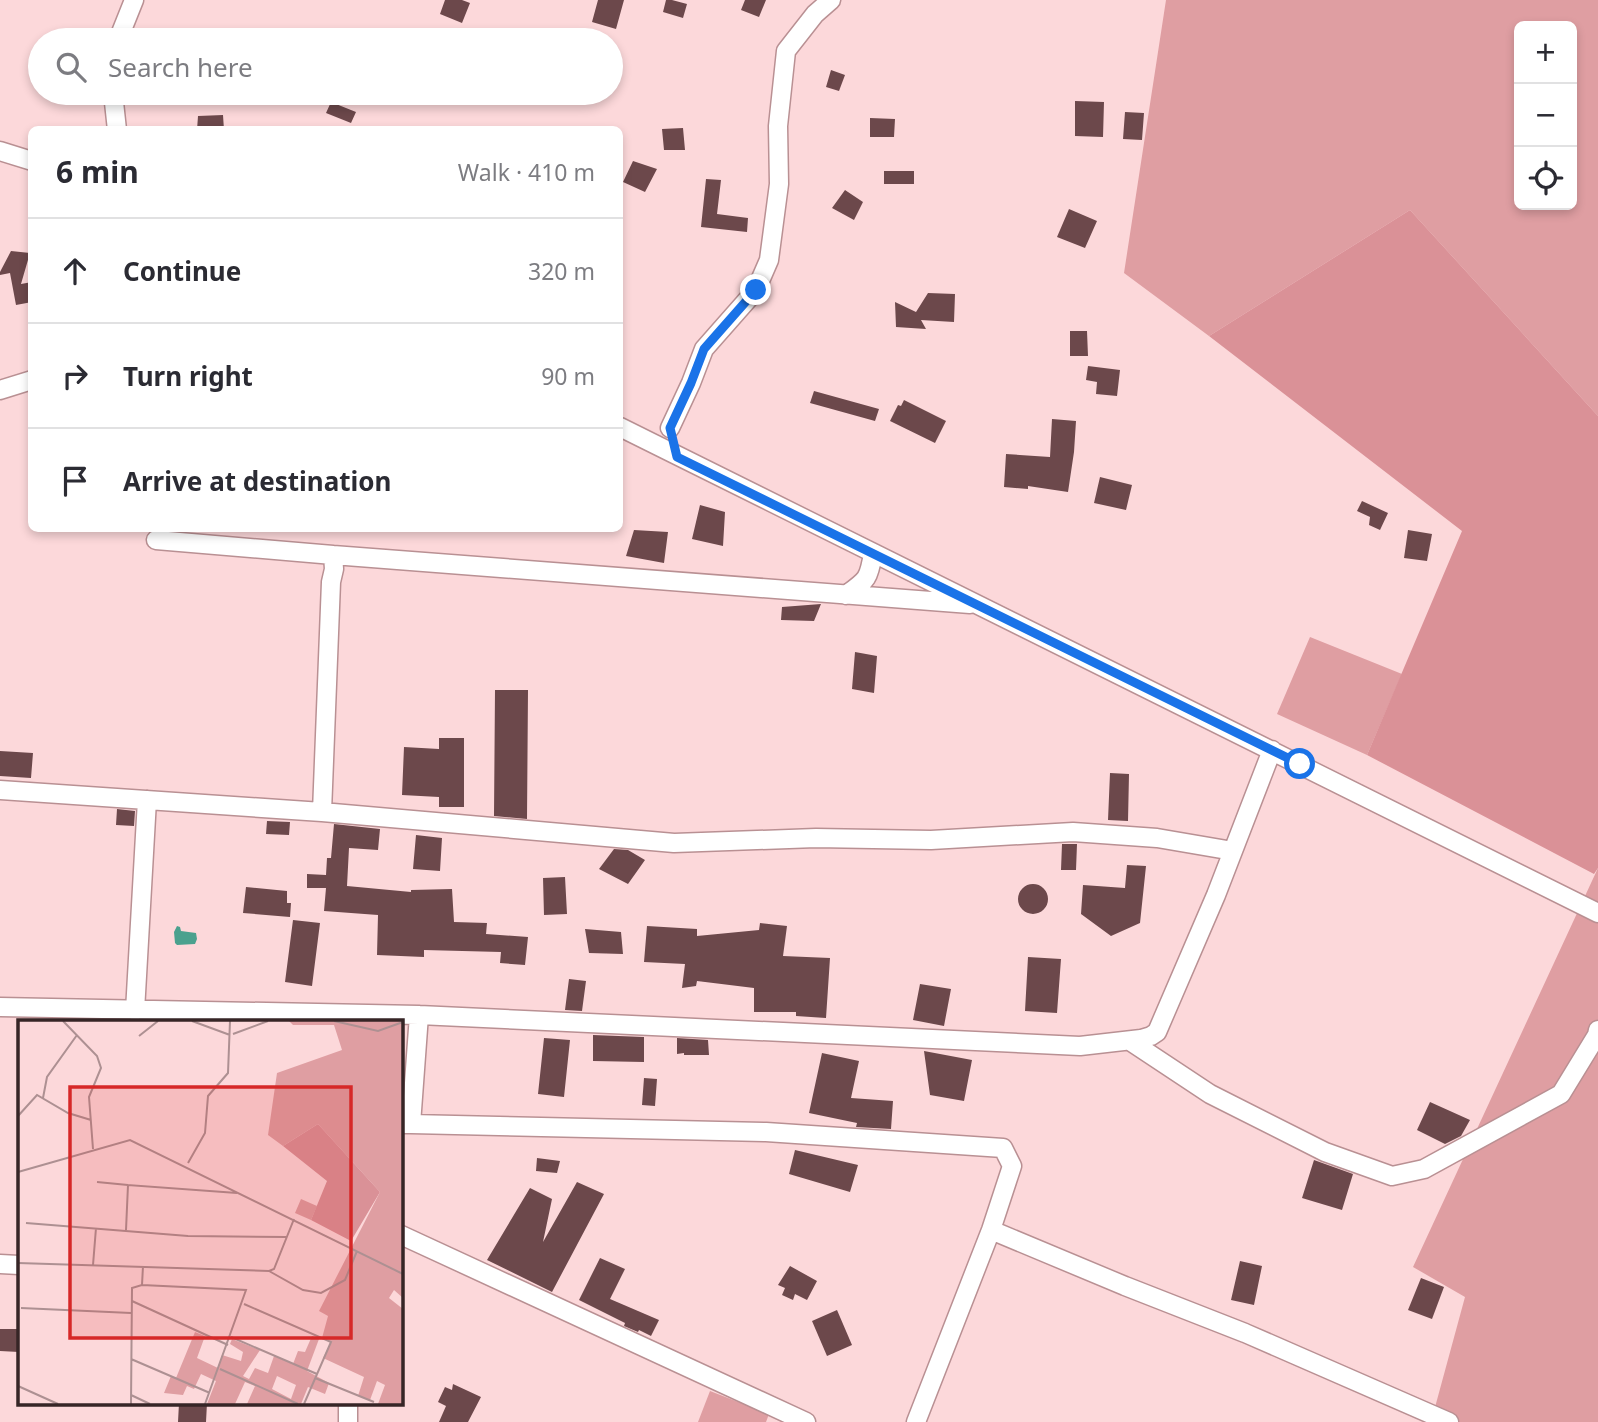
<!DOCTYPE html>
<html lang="en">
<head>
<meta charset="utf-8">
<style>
	:root { --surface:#fff; --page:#f7f7f7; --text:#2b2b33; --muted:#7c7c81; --line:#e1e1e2 }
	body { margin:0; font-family:"Noto Sans",sans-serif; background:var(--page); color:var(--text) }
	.controls { position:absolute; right:21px; top:21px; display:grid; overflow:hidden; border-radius:10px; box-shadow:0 4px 10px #0003 }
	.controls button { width:63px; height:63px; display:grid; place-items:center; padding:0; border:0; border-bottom:2px solid var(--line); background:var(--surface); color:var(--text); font:35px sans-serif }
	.stop { position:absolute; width:21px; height:21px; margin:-16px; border:5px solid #1a73e8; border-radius:50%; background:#fff }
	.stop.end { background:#1a73e8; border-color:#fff; box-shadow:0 2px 7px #0008 }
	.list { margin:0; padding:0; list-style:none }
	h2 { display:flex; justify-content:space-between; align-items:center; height:91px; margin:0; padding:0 28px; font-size:30px }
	h2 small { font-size:23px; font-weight:400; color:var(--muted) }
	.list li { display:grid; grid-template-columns:46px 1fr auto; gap:21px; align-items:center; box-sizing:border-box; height:105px; padding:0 28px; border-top:2px solid var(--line) }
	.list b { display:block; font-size:26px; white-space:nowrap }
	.list em { font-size:23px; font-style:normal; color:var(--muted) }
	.icon { flex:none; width:38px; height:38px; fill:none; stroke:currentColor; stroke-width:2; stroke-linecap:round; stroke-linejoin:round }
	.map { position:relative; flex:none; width:1598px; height:1422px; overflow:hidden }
	.search { position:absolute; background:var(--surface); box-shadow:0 4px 10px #0003; left:28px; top:28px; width:595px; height:77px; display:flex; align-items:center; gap:18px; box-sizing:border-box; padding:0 24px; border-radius:38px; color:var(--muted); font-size:26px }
	.panel { position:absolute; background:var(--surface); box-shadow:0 4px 10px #0003; left:28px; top:126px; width:595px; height:406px; border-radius:10px }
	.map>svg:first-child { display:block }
</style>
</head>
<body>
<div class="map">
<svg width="1598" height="1422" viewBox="0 0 1598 1422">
	<rect width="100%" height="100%" fill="#fcd8da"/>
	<!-- green -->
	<path fill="#df9ea2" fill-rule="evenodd" d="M1166 0H1598V416L1410 210 1209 336 1124 273ZM1519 26H1572V205H1519Z
		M1310 637 1402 674 1367 755 1277 714Z
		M1598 868V1422H1431L1465 1297 1413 1267Z
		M710 1391 769 1414 766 1422H698Z"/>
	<!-- forest -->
	<path fill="#da9197" d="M1410 210 1598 416V868L1594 874 1367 755 1462 531 1209 336Z"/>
	<!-- water -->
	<path fill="#4aa18e" d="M177 926 180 927 181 931 196 933 197 939 195 944 177 945 175 943 174 932Z"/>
	<!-- building -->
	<path fill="#6c484b" d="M445 0H462L470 3 462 23 440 14Z
		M598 0H624L616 29 592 22Z
		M666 0H672L687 4 683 18 663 12Z
		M745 0H766L759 17 741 10Z
		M831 70 845 75 839 91 826 87Z
		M1075 101 1104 102 1103 137 1075 136Z
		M331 102 356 112 351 123 326 113Z
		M1125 112 1144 113 1142 140 1123 139Z
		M223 115 224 130H197L198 116Z
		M870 118 895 119 894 137H870Z
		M683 128 685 150H664L662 129Z
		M633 161 657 169 645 192 623 182Z
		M884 171H914V184H884Z
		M706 179 721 180 717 214 748 218 747 232 701 227Z
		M845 190 863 202 854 220 832 208Z
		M1069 209 1097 221 1085 248 1057 237Z
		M11 251 30 253 21 284 32 282V302L16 305 10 273 0 275V272Z
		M928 293 955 294 954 322 921 320 926 329 896 327 895 302 916 312Z
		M1070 331H1087L1088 356H1070Z
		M1088 366 1120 370 1117 396 1096 394 1097 382 1086 380Z
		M814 391 879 409 875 421 810 403Z
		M904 400 946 421 935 443 890 421 898 405 901 406Z
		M1052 419 1076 421 1074 452 1068 492 1028 486V489L1004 487 1006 454 1050 457Z
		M1100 477 1132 485 1126 510 1094 503Z
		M1362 501 1388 513 1380 530 1369 525 1370 517 1357 511Z
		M700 505 725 512 723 546 692 539Z
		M634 530 668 532 664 563 626 556Z
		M1408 530 1432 534 1427 561 1404 558Z
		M821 604 814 621 781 620 782 607Z
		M855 652 877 656 874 693 852 689Z
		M495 690H528L527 819 494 816Z
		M439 738H464V807H439V797L402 795 404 747 439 749Z
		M0 751 33 753 31 778 0 776Z
		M1110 773 1129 774 1128 821 1108 820Z
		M117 809 135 811 134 826 116 825Z
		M267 821 290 822 289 835 266 834Z
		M334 824 380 829 378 850 349 848 347 886 411 892V890L452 889 454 922 487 923 486 934 528 937 525 965 500 963 501 952 424 950V957L377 955 378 915 324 911 326 888H307V874L326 875 327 858H331Z
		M416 835 442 838 440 871 413 869Z
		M1062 844H1077L1076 870H1061Z
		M614 849 628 850 645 860 628 884 599 869Z
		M1127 865 1146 866 1140 923 1111 936 1081 914 1083 885 1125 888Z
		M565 877 567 914 544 915 543 878Z
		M1018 899a15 15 0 1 1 30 0a15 15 0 1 1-30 0Z
		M246 887 287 891V903H291L290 917 243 913Z
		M293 920 320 923 312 986 285 982Z
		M760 923 787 926 783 956 830 958 826 1018 796 1016V1012H754V988L697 981 696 986 682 988 685 964 644 962 647 926 697 929V936L759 930Z
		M585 929 621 932 623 954 589 953Z
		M1028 957 1061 959 1057 1013 1025 1011Z
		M569 979 586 981 582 1011 565 1010Z
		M920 984 951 989 944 1026 913 1020Z
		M593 1035 644 1037V1062L593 1061Z
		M544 1038 570 1040 564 1097 538 1094Z
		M677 1038 708 1040 709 1055H684V1053L677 1054Z
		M924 1051 972 1060 964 1101 930 1095Z
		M822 1053 859 1061 851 1098 893 1101 891 1129 856 1127 857 1123 809 1113Z
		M644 1078 657 1079 655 1106 642 1105Z
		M1430 1102 1470 1120 1461 1136 1445 1144 1417 1130Z
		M795 1150 858 1165 850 1192 789 1174Z
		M537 1158 560 1161 557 1173 536 1171Z
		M1314 1160 1353 1174 1342 1210 1302 1198Z
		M577 1182 604 1194 552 1292 487 1260 530 1188 552 1199 543 1242Z
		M600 1258 625 1269 610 1299 659 1320 651 1336 639 1330 638 1332 624 1326 625 1323 579 1300Z
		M1240 1261 1262 1266 1254 1305 1231 1300Z
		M790 1266 817 1281 807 1300 795 1294 793 1300 782 1295 785 1288 778 1285Z
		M1421 1278 1444 1287 1432 1319 1408 1310Z
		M837 1310 852 1345 827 1356 812 1321Z
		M0 1329H19V1352L0 1351Z
		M453 1384 481 1397 468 1422H439L446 1406 438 1402 445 1387 452 1390Z
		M179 1403H207L206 1422H178Z"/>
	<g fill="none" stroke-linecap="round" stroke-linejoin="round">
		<defs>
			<path id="minor" d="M118 40 134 0
				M113 93 117 130
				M0 151 32 161
				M0 390 32 380
				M620 427 1598 913
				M670 428 691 383 704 349 756 290 769 260 779 184 778 126 786 51 815 14 831 0
				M156 540 333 555
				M846 595C867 580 869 579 873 553
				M0 790 322 812 674 843 816 838 931 840 1073 832 1157 838 1233 851
				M322 812 331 582 334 569 333 555 970 604
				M0 1007 419 1015 1080 1046 1141 1039 1151 1036 1157 1032 1216 895 1272 750
				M135 1011 147 800
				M1130 1041 1210 1094 1325 1152 1392 1176 1424 1169 1561 1094 1597 1035 1598 1030
				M401 1124H411L419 1015
				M411 1124 766 1132 1003 1148 1012 1166 991 1230 916 1422
				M991 1230 1125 1286 1245 1333 1449 1422
				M401 1235 806 1422
				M0 1264 19 1265
				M348 1403V1422"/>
		</defs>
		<!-- minor casing -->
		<use href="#minor" stroke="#b99093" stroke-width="21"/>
		<!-- minor -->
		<use href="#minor" stroke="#fff" stroke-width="18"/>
	</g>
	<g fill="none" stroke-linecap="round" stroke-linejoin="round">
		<!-- route -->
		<path stroke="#1a73e8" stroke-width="9" d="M756 290 704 349 691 383 670 428 677 457 1300 764"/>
	</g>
	<!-- overview -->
	<g transform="translate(18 1020)">
		<rect width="385" height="385" fill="#fcd8da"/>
		<path d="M271 1H385V278L376 270 371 278 385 289V384H360L367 365 359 361 352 380 340 376 346 357 305 338 313 322 304 318 310 296 301 291 362 172 300 104 265 126 250 115 259 53 324 30 316 5H275ZM283 179 299 186 293 200 277 193ZM177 312 187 316 179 338 200 348 204 335 223 341 225 332 212 324 214 319 242 330 225 356 231 359 237 348 250 353 256 336 275 344 280 331 287 332 294 316 301 319 289 351 311 363 307 374 290 367 283 384H229L237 366 227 362 217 384H189L198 361 183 354 176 369 169 366 165 375 146 373 153 356 158 358ZM259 356 278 365 273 379 254 369Z" fill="#df9ea2" fill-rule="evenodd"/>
		<path d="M300 104 362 172 333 221 293 200 309 161 265 126Z" fill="#da9197"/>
		<path fill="none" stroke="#ad9092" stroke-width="2" d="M45 1 79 36 83 48 71 77 75 129M174 1 212 15M316 1 360 11 385 2M215 14 250 1M121 16 140 1M25 78 29 57 59 15M0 96 19 75 50 93 73 100M170 143 187 113 190 76 210 53 212 1M0 152 112 120 385 254M79 162 110 165M8 203 170 216 269 217M108 210 110 165 219 173M0 243 251 251 256 249 276 199M75 245 78 208M251 251 285 270 303 273 327 260 339 231M124 265 228 270 187 384M114 281 210 325M226 284 313 322 286 384M0 287V310M3 288 113 293M213 317 299 354M113 339 192 373M202 349 280 384M297 358 356 382M0 366 40 384M113 375 132 384M113 384 114 268 124 265 125 246"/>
		<path fill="#d62828" fill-opacity="0.15" stroke="#d62828" stroke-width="3.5" d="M52 67H333V318H52Z"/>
		<rect width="385" height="385" fill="none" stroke="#362526" stroke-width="3.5"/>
	</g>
</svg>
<div class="controls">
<button>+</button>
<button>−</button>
<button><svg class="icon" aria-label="locate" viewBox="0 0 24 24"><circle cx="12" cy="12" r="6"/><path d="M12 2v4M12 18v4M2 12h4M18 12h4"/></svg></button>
</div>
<div class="stop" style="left:1300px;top:764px"></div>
<div class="stop end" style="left:756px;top:290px"></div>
<div class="search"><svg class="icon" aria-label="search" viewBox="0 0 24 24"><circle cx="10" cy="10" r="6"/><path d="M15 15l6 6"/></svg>Search here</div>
<section class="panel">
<h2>6 min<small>Walk · 410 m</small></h2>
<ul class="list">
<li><svg class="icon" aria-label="ahead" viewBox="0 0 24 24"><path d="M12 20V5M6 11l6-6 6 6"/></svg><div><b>Continue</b></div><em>320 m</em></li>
<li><svg class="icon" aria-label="right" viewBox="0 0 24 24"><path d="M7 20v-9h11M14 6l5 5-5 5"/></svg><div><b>Turn right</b></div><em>90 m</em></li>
<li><svg class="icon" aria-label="arrive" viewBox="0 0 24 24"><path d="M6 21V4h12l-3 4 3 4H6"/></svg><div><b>Arrive at destination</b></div></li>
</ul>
</section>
</div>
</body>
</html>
